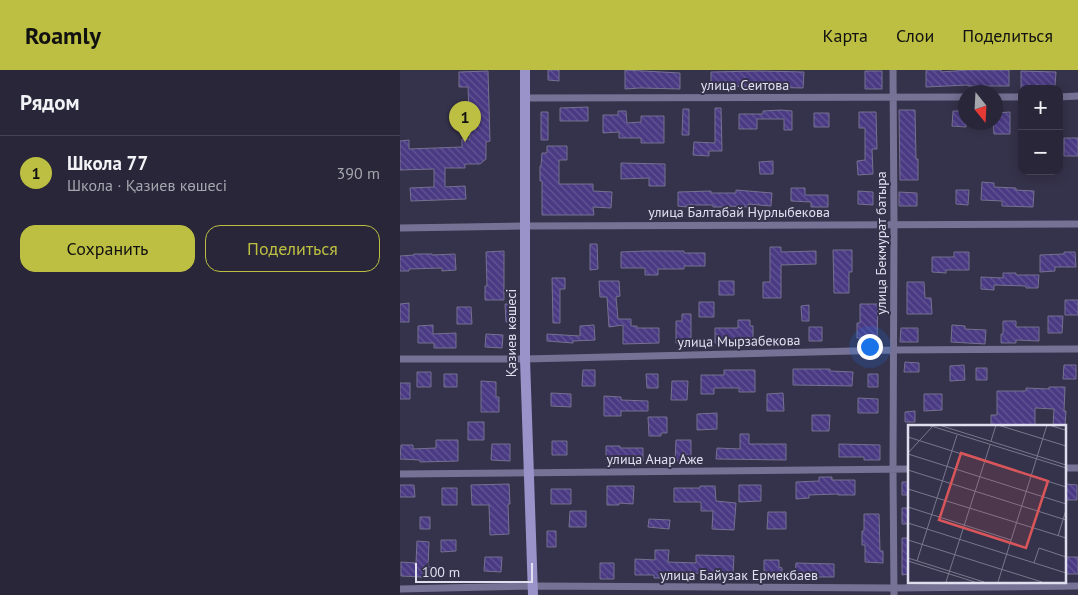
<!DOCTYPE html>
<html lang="ru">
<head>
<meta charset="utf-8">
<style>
	:root { --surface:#282638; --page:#302e40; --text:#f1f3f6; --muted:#a5a5ae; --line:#444353; --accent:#bdbf42 }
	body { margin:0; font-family:"PT Sans",sans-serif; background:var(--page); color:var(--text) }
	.controls { position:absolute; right:15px; top:15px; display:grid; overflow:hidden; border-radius:10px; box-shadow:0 2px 12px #0003 }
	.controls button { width:45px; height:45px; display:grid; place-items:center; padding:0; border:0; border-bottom:1px solid var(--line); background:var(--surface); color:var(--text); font:25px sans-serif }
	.compass { position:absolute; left:558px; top:15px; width:45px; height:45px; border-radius:50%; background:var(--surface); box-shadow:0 2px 12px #0003; rotate:162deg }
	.scale { position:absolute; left:15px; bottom:12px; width:118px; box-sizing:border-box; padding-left:5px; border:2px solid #e0dfef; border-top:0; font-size:14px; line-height:18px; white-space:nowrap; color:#e0dfef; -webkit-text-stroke:4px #35324b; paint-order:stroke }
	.you { position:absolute; left:469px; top:276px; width:18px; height:18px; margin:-12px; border:4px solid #fff; border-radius:50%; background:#1a73e8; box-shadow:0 0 0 8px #1a73e833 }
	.badge { display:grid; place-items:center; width:32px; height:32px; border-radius:50%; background:var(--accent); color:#111; font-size:16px; font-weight:700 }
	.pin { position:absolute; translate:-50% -41px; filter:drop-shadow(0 1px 2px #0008) }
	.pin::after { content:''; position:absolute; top:26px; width:18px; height:15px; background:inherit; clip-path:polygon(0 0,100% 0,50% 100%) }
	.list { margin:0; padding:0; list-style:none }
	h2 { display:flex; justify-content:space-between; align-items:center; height:65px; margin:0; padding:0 20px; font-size:21px }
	h2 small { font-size:16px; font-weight:400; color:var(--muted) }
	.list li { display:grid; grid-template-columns:32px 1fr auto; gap:15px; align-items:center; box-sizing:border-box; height:75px; padding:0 20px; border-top:1px solid var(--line) }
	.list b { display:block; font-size:19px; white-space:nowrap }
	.list p { margin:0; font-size:16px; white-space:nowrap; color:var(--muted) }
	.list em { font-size:16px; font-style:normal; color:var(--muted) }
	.actions { display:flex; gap:10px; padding:15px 20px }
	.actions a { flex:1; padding:11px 0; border:1px solid var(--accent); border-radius:15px; text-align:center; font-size:18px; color:var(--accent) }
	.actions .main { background:var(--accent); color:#111 }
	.map { position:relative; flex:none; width:678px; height:525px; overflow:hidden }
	header { display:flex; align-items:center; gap:30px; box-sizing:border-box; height:70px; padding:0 25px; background:var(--accent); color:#111 }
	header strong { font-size:24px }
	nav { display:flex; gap:28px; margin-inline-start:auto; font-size:18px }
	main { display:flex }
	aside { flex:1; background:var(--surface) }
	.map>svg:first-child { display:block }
</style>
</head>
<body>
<header>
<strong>Roamly</strong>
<nav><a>Карта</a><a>Слои</a><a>Поделиться</a></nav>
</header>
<main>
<aside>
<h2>Рядом<small></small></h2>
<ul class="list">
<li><span class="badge">1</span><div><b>Школа 77</b><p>Школа · Қазиев көшесі</p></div><em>390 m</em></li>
</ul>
<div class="actions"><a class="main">Сохранить</a><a>Поделиться</a></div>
</aside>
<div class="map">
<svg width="678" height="525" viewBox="0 0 678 525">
	<defs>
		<pattern id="building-back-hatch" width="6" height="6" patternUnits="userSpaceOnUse" patternTransform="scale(1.25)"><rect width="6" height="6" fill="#4a3a83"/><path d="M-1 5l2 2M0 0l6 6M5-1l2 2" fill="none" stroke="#645695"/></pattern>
	</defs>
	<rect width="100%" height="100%" fill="#35324b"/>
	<!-- building -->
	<path fill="url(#building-back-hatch)" stroke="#75718f" d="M148 0H159V11L148 10Z
		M225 0 280 3V19L240 18 225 19Z
		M527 0H541V2L568 0H609V16H568V15L526 17V1Z
		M88 1 90 71 86 72V89L80 94H65V98H45V117L65 116 66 129 11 131 10 118 34 117V99L0 100V71L9 70V79L62 77V69H70L68 17H59V2Z
		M359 1 404 2 403 18 358 17V16L311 17V2Z
		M465 1H482V19H465Z
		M621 1 656 2 655 16 636 15V19H621Z
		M188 37V51H160V38Z
		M315 38H321L322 81H309V86L293 85 294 72 315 73Z
		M283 39H289V65H282Z
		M381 40 392 41V60H384V49H357V59H339V44H363V41Z
		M499 40H515L516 89H518V110H500Z
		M218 41H226L227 53 241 52V46H264V73H241V68H219V62L203 63V45H218Z
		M553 41H566V57L552 56Z
		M141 42H148V70H141Z
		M459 42H476L477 79H472L473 104 458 105 457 91 465 90V58H459Z
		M610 42V64H594L593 52H596V43Z
		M414 43H429V57H414Z
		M664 68H678V86H664Z
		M147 76H167V90H159V114H193V121L212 122 211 138 193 137 194 145H142V111H140V96H141L142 83H147Z
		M373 91V104H360L359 92Z
		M221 93 265 94V116H249V108L221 109Z
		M582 112 594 113V117L616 118V120L634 121 633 137 602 136V131L581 130Z
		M391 118H405V125H428V137H411V132L391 131Z
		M336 120 372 123 371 136 348 134V137L328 136V137H313V135H287V137L278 136V122L311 121V123H336Z
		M556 120H569L568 135 556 134Z
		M458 121 473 122V135L458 134Z
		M499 122 517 123V136H499Z
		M190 174H197L198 199 190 200Z
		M370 177H381V182L416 181V194L381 195V228H363V212H370Z
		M433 180H452V202H449V223H434Z
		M104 181V230H85V216H87L86 182Z
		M245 181H284V183H305V196H284V199H258V205H245V198H221V182Z
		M554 182H569V200H546V203L532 202V187H554Z
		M664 182H675L676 197H655V201L640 202V185L664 184Z
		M14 184H32V185L55 184 56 200 42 201V198L9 199V201H0V186L14 185Z
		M603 203H616V205H639L638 218H626V216L594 215V220L581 219V207L603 208Z
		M152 208H165V219H160V253H153Z
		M199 211H219L220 226 216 227 218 249H231V256H237V258H259V273L223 274V255L209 257 207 227H200Z
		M319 211H334V225H319Z
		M507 212H524L525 228H531L532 244H507Z
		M665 230H678V245H665Z
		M299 232H314V247H299Z
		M9 233V252H0V234Z
		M105 234H115V252H106Z
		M460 234H478L477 268H457V253H460Z
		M409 235V251H402L401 236Z
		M57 237H71L72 254H57Z
		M282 244H291V273H276V251H282Z
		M648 246H663L662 263H648Z
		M338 250H350V256H353V273H315V258H338Z
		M603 251H616V257H639V271L616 270V273H601V264H603Z
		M33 255V264L56 263V278H34V273H18V256Z
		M194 255 195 270 173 271V273L147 271V264L180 266V256Z
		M552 255 565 256V259L586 260 585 274 551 272Z
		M409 257H422V271H409Z
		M501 258H518V272H500Z
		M86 264 103 265 102 278 85 277Z
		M505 292 519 293V302H504Z
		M564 295 565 310 550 311V296Z
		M664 295H676V309H663Z
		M576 298H587V310H576Z
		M393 299H430V301L453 302 452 316 393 315Z
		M183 300H195V316H182Z
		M324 300H355V322H339V318H314V324H301V305H324Z
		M17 302H31V317H17Z
		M44 304H57V317H44Z
		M246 304H258V318H247Z
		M468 304H478V317H468Z
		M81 311 96 312V327H99V342H81Z
		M272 311H288L287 330H271Z
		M0 313H10V329H0Z
		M649 317H665L664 341H666L665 356H653L654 339 635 338V356H591V345H597V321H626V318L649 319Z
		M151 323 171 324V337L151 336Z
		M383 323 384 341H367V324Z
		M524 324H542V340L524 341Z
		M204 326 221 327V330L248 331V341H221V346H204Z
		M458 328 478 329V343H458Z
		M515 341V352H505V342Z
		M317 343V359L297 360V344Z
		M412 345H430L429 361H412Z
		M248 347H267V363H261V366H249Z
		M68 352H84V370H68Z
		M340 364H349V374H386V390L316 389 317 378 340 379Z
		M36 370H58V391L20 392V390L0 389 1 375H13V379L36 378Z
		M276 370H291V391H275Z
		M152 371H167V385H152Z
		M92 374H110V391L91 390Z
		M439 374 480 375V390H464V387H439Z
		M206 376H220V378H243V391L206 390Z
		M419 407H432V410H455V425H438V424L409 425V428L396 429V412L419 411Z
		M502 412H509V425H502Z
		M109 414 110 434H108L109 464 90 465 89 435H72L71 415Z
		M666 414 677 415V430H666Z
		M0 415H14L15 427H0Z
		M339 415H361V431L339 432Z
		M207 416H234L233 434 219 433V435H207Z
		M300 416H315L316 431 336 433 334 460 312 459 313 441H301V432H274V418H300Z
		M42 418H57V435H42Z
		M151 419H171V434H151Z
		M502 438H509V454H502Z
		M170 441H186V457H169Z
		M368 442H386V459H367Z
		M464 444H479L480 481H483V493L465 492V475H462V461H464Z
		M20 447H30V459H20Z
		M249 449 270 450 269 459 248 457Z
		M147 461H156V477H147Z
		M502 468H509V504L502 505Z
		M41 470H56V481L41 482Z
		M17 471 29 472 28 497H35V508H21V507L1 506V492L16 493Z
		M255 480H269L268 492 296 493V485L334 486 333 504 290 503V508H254V505H235V489L255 490Z
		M85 487H102L101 502 84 501Z
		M666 487H678V504H665Z
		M364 490H379V497L382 498V507L364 506Z
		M200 493H214V509H200Z
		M396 493 434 494V507H411V508H395Z"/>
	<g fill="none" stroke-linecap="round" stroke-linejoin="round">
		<!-- street -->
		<path stroke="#767295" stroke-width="7" d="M493 0 494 154 493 400 494 525
			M596 27H622
			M659 27 678 26
			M125 28 566 27
			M0 158 125 156 678 154
			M0 289H125L493 280 678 279
			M664 398H678
			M0 404 509 399
			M0 519 133 516 494 518 678 516"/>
		<!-- secondary -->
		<path stroke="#9a93ca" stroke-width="10" d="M125 0V289L133 525"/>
	</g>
	<g text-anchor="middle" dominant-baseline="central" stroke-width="4" stroke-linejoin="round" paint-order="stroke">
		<!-- street labels -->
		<g font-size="14" fill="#e0dfef" stroke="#35324b">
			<text x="345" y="15">улица Сеитова</text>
			<text x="339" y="142">улица Балтабай Нурлыбекова</text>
			<text transform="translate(481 173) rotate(-90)">улица Бекмурат батыра</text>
			<text transform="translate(111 263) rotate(-90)">Қазиев көшесі</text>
			<text transform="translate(339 271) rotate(-1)">улица Мырзабекова</text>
			<text x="255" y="389">улица Анар Аже</text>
			<text x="339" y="505">улица Байузак Ермекбаев</text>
		</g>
	</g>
	<!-- overview -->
	<g transform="translate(508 355)">
		<rect width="158" height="158" fill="#35324b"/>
		<path fill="none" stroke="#79778d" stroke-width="1" d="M20 0 158 43M31 0 158 40M90 0 158 21M141 0 157 5M0 12 158 62M83 16 88 0M0 28 24 2M0 29 158 79M0 45 158 95M0 64 158 113M0 82 103 115M0 98 158 148M150 111 158 85M0 115 134 157M0 133 76 157M0 136 67 157M9 136 49 10M126 138 131 123 158 132M38 157 82 20M90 157 139 0"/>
		<path fill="#d8565a" fill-opacity="0.15" stroke="#d8565a" stroke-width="2.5" d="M53 28 140 56 118 123 31 95Z"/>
		<rect width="158" height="158" fill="none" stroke="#e0dfef" stroke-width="2.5"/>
	</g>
</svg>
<div class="controls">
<button>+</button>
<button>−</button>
</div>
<svg class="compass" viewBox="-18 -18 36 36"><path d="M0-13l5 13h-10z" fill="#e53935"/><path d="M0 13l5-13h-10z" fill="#a5a5ae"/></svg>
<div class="scale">100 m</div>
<div class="you"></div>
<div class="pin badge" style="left:65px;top:72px">1</div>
</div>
</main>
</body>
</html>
